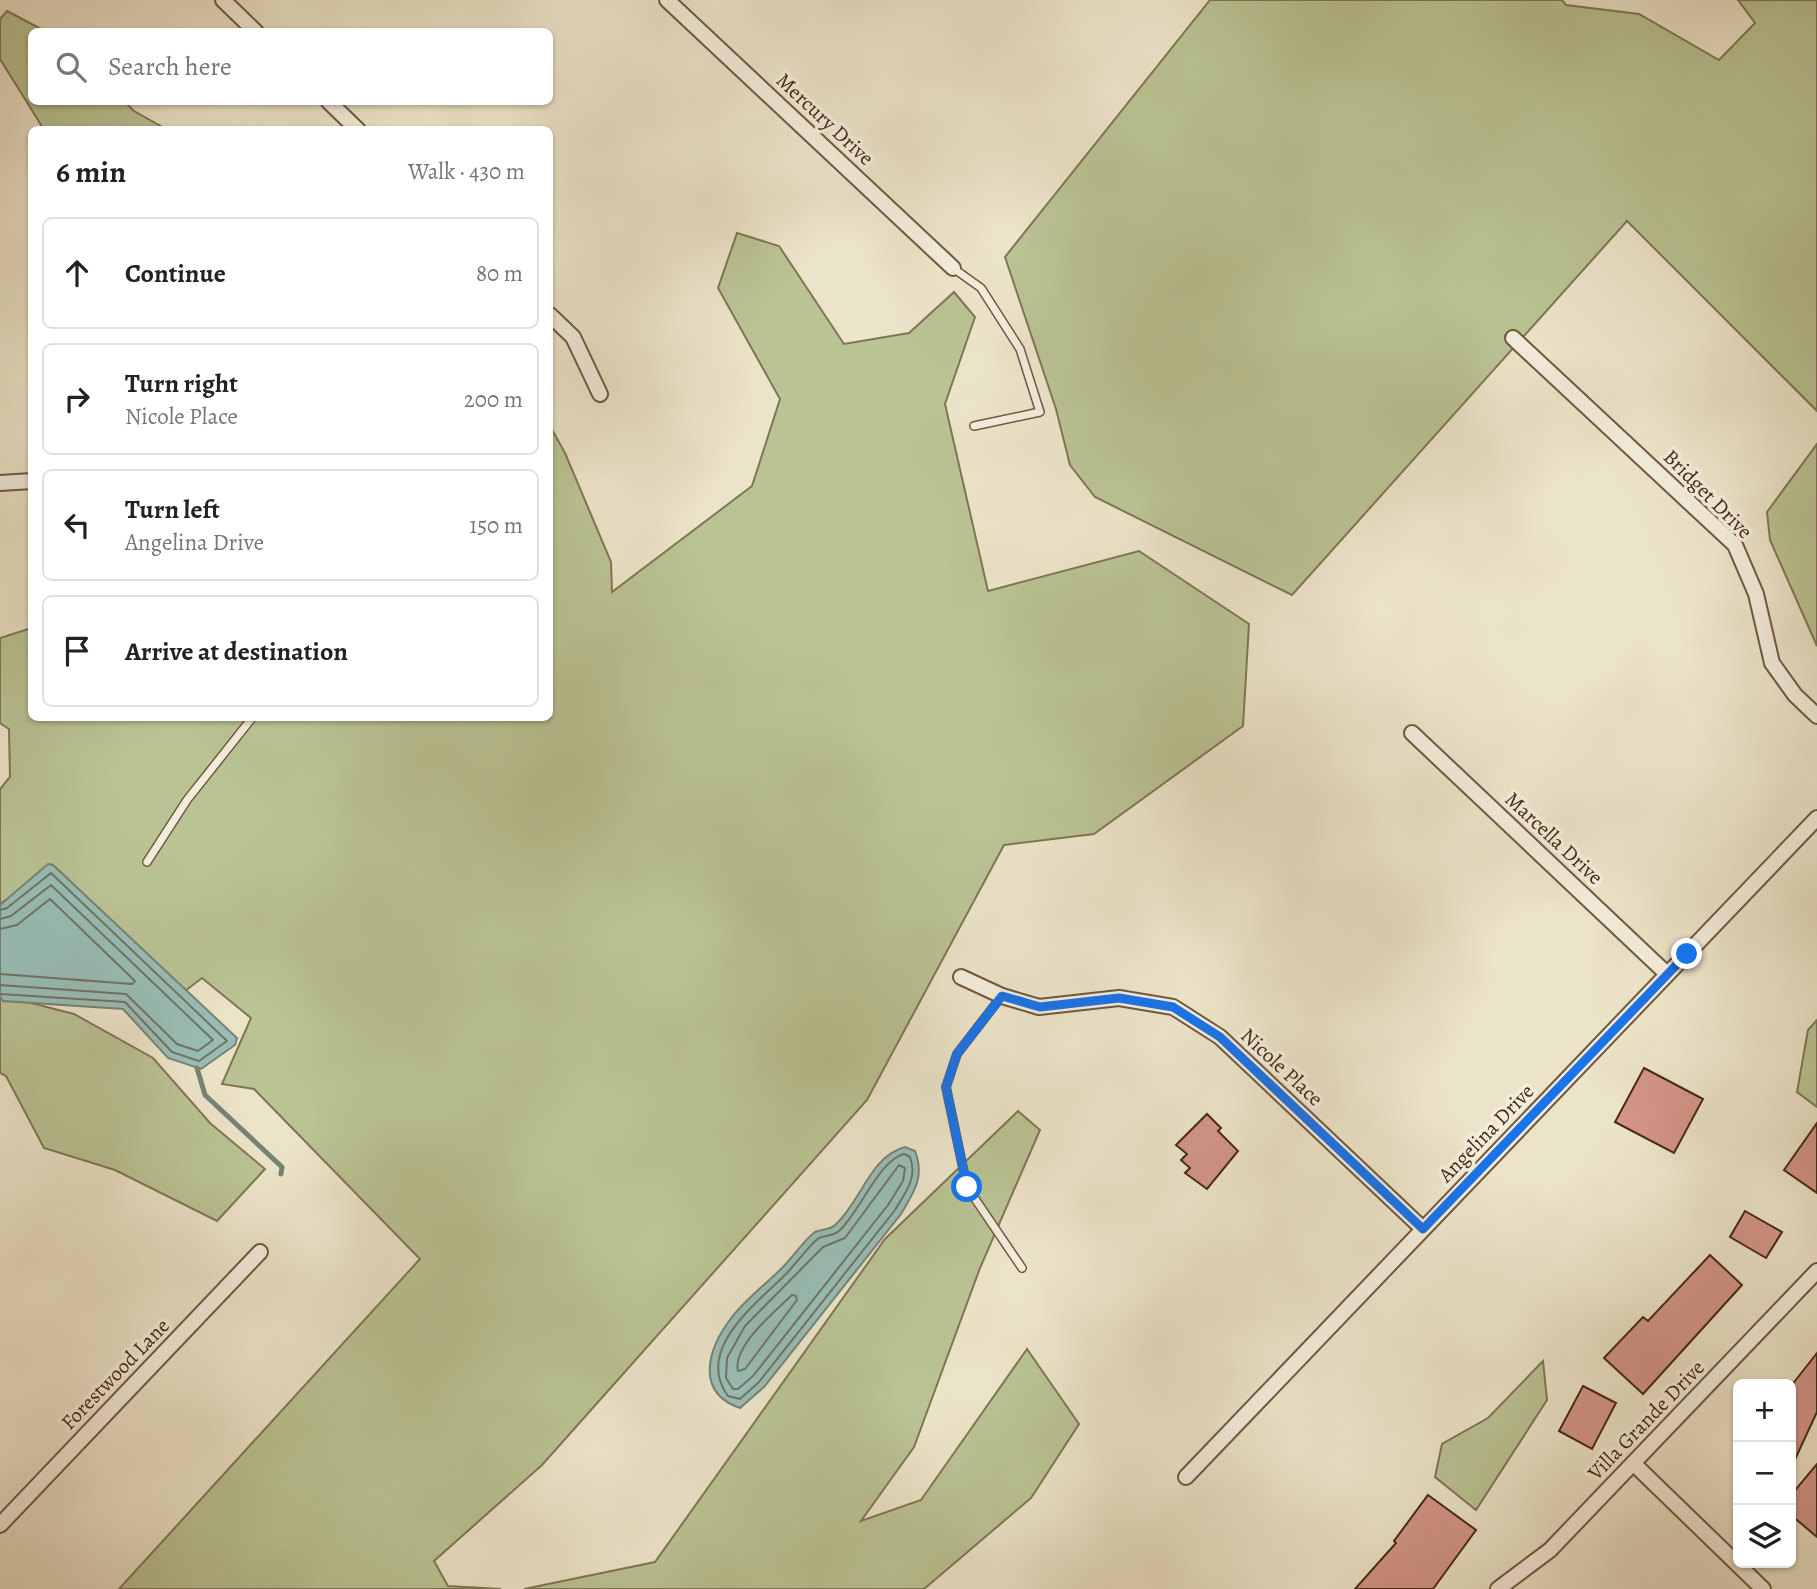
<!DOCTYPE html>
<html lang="en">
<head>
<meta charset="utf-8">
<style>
	:root { --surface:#fff; --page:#f6f6f6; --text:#222; --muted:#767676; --line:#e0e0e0 }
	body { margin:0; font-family:Alegreya,serif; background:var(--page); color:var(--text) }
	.controls { position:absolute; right:21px; bottom:21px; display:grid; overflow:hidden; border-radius:10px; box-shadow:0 2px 5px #0004 }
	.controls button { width:63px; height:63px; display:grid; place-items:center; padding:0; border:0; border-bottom:2px solid var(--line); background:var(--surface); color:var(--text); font:35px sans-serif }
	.stop { position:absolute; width:21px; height:21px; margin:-16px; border:5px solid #1a73e8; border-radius:50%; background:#fff }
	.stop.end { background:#1a73e8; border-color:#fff; box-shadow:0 2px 7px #0008 }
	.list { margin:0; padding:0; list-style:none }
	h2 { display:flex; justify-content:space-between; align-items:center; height:91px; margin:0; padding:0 28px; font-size:30px }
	h2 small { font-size:23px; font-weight:400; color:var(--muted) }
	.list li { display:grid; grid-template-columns:46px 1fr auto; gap:21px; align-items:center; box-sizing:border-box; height:112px; margin:0 14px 14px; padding:0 14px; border:2px solid var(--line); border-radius:10px }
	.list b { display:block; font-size:26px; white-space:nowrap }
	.list p { margin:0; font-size:23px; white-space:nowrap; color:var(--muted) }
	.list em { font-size:23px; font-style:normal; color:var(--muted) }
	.icon { flex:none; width:38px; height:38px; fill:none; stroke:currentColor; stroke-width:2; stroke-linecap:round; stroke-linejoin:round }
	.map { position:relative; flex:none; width:1817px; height:1589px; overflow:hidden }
	.search { position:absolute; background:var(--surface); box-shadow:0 2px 5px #0004; left:28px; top:28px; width:525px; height:77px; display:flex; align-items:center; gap:18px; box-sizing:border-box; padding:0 24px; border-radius:10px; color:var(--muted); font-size:26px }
	.panel { position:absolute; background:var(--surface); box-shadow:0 2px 5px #0004; left:28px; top:126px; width:525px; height:595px; border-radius:10px }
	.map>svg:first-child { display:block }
</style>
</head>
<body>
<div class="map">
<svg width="1817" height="1589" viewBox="0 0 1817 1589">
	<rect width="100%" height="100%" fill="#ece4c9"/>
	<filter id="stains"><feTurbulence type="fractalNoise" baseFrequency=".00286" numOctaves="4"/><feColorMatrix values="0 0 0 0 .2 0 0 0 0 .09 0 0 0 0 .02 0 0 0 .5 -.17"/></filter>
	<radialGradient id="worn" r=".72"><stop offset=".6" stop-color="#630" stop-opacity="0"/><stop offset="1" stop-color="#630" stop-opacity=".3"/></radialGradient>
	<!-- green -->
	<path fill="#bac394" stroke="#807654" stroke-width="2" d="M1210 0H1562L1566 5 1639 14 1719 60 1755 23 1738 0H1817V411L1627 221 1292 595 1095 497 1070 465 1056 409 1005 257Z
		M7 11 45 31 32 32V102H125L134 111 166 129 43 128 0 59V19Z
		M737 233 779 246 844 344 909 333 954 292 975 317 945 404 988 591 1139 551 1249 624 1243 726 1094 834 1004 845 867 1100 542 1465 434 1561 448 1586 501 1589H119L420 1259 254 1089 222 1084 251 1018 202 978 185 991 56 868 0 904V789L10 777 9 729 0 723V638L31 628 32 718H550V426L565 453 611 562 612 592 752 486 780 399 718 288Z
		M1817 444V646L1770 540 1767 512Z
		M0 995 74 1014 153 1058 210 1123 265 1169 217 1221 115 1170 44 1148 6 1076 0 1073Z
		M1817 1020V1107L1797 1092 1808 1030Z
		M1018 1111 1040 1130 980 1268 914 1447 861 1521 921 1500 1027 1349 1079 1424 1031 1498 924 1589H524L655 1562 885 1239Z
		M1543 1361 1547 1400 1476 1510 1435 1477 1442 1444 1488 1418Z"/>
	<!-- water -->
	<path fill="#99beb7" stroke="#788375" stroke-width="2" d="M48 864 53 865 237 1038 235 1045 201 1069 168 1058 123 1009 3 1001 0 997V905Z
		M905 1147 915 1151C925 1177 914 1192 901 1214L764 1387 740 1408C694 1392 708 1348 732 1317 746 1299 766 1284 782 1268 791 1259 807 1237 815 1232 822 1229 830 1230 835 1225 861 1202 870 1156 905 1147Z"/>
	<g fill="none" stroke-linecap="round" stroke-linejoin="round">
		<!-- shore -->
		<path stroke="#707465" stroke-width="2" d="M0 910 7 908 51 873 227 1041 199 1061 172 1052 125 1002 0 994
			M0 919 11 916 51 885 213 1040 198 1051 177 1044 126 994 0 985
			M0 929 17 925 50 899 135 981 132 984 0 974
			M904 1154 910 1157C918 1178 905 1193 895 1210L759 1382 740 1399 728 1396C694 1350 756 1304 786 1274 795 1265 810 1244 819 1238 826 1235 834 1236 839 1231 860 1212 879 1160 904 1154Z
			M899 1165 905 1168 903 1181 888 1205 753 1376 738 1389H733L726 1378 727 1358 745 1326 823 1247 845 1238Z
			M792 1295 796 1296 797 1300 745 1369 738 1371C732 1347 775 1311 792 1295Z"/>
		<!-- stream -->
		<path stroke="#788375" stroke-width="5" d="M197 1068 205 1095 282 1167 281 1174"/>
	</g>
	<!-- building -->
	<path fill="#d39588" stroke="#462a13" stroke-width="2" d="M1644 1068 1703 1099 1674 1153 1615 1122Z
		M1207 1114 1221 1128 1218 1131 1238 1151 1207 1189 1185 1173 1190 1168 1181 1160 1187 1154 1176 1145Z
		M1817 1123V1193L1784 1170Z
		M1745 1211 1782 1232 1766 1258 1730 1237Z
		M1710 1255 1742 1285 1643 1394 1604 1358 1643 1317 1648 1321Z
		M1817 1353V1412L1791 1468V1386Z
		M1583 1386 1616 1403 1592 1449 1559 1431Z
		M1817 1464V1537L1791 1515V1495Z
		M1428 1495 1476 1530 1433 1589H1355L1396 1543 1394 1541Z"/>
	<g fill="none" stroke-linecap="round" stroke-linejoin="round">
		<defs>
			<path id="lane" d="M953 268 981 288 1020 349 1040 412 974 426
				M147 862 187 800 252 718
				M1001 997 957 1054 946 1087 967 1187 1022 1268"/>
			<path id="street" d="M223 0 256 32
				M667 0 953 268
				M329 102 358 130
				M550 315 573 337 600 394
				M1513 338 1735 545 1756 594 1772 663 1795 695 1817 716
				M0 483 32 481
				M1412 733 1667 974
				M961 977 1002 996 1039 1007 1119 998 1173 1007 1220 1037 1423 1229
				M1634 1464 1763 1589
				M1186 1477 1817 818
				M0 1525 260 1252
				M1498 1589 1550 1550 1817 1271"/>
		</defs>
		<!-- lane casing -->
		<use href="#lane" stroke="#705840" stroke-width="10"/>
		<!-- street casing -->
		<use href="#street" stroke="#705840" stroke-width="18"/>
		<!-- lane -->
		<use href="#lane" stroke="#f3eddc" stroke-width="7"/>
		<!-- street -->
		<use href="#street" stroke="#f3eddc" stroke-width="14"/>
	</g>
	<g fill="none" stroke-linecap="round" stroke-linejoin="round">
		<!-- route -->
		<path stroke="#1a73e8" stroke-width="9" d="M967 1187 946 1087 957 1054 1002 996 1040 1007 1119 998 1173 1007 1220 1037 1423 1229 1687 954"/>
	</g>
	<g text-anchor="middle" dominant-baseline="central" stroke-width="7" stroke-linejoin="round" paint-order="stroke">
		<!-- street labels -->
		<g font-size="21" fill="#462a13" stroke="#f3eddc">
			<text transform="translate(825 119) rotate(43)">Mercury Drive</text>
			<text transform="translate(1708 494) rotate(45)">Bridget Drive</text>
			<text transform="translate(1554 838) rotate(43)">Marcella Drive</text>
			<text transform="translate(1282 1067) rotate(43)">Nicole Place</text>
			<text transform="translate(1486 1133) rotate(-46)">Angelina Drive</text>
			<text transform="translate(115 1374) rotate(-46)">Forestwood Lane</text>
			<text transform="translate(1646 1420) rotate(-46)">Villa Grande Drive</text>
		</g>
	</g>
	<rect width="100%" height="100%" filter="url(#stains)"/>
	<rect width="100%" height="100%" fill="url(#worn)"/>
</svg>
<div class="controls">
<button>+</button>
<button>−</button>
<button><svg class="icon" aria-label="layers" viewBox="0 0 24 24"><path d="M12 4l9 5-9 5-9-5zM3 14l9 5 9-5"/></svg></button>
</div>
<div class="stop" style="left:967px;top:1187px"></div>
<div class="stop end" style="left:1687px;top:954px"></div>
<div class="search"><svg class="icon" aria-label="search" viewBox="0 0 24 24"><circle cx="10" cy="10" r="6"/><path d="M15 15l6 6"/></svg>Search here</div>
<section class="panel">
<h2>6 min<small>Walk · 430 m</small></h2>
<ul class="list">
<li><svg class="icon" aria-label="ahead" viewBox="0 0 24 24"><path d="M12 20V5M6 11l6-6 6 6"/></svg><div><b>Continue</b></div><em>80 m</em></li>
<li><svg class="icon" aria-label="right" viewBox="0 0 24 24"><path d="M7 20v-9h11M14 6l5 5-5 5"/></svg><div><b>Turn right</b><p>Nicole Place</p></div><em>200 m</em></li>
<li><svg class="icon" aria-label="left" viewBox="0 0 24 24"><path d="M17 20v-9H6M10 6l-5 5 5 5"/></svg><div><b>Turn left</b><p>Angelina Drive</p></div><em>150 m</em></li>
<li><svg class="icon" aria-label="arrive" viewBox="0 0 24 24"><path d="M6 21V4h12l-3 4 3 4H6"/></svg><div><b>Arrive at destination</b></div></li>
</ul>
</section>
</div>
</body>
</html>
